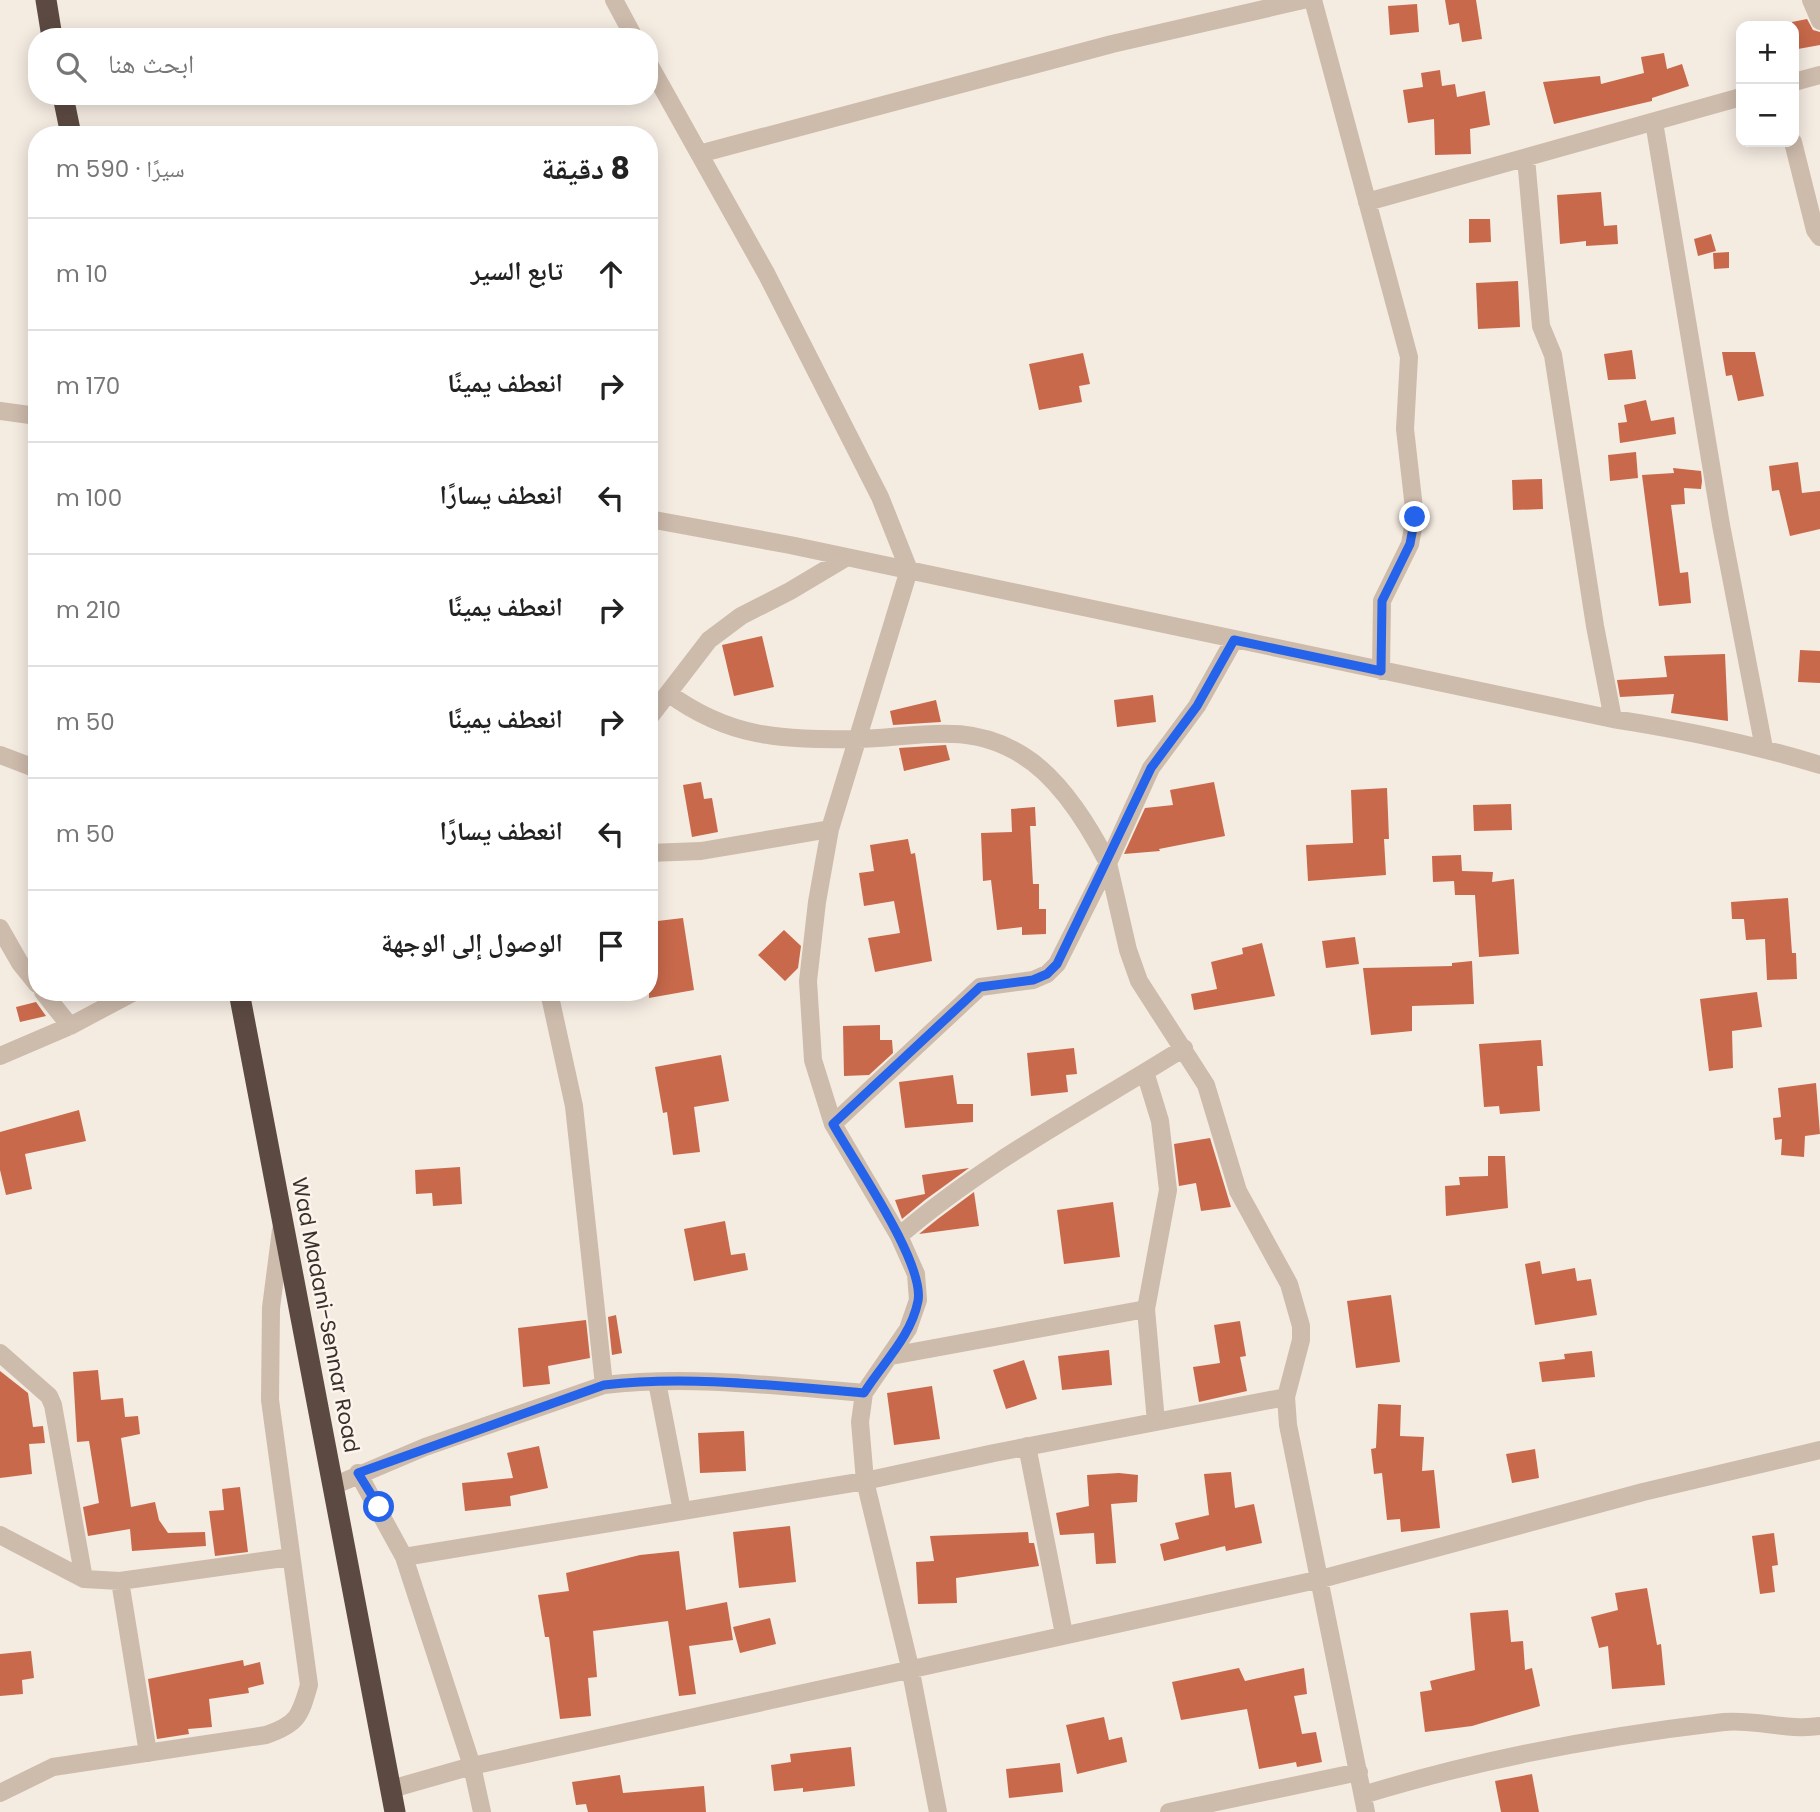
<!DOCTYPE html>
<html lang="ar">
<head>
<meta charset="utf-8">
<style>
	:root { --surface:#fff; --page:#f6f6f6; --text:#222; --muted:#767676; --line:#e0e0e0 }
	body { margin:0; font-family:Poppins,"Noto Naskh Arabic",sans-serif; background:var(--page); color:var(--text); direction:rtl }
	.controls { position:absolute; right:21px; top:21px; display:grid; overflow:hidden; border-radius:14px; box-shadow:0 4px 18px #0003 }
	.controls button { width:63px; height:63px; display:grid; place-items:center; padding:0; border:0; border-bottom:2px solid var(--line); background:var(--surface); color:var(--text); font:35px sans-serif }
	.stop { position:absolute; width:21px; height:21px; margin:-16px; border:5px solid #2563eb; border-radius:50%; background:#fff }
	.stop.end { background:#2563eb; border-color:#fff; box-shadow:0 2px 7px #0008 }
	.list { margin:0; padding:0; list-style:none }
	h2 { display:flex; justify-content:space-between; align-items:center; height:91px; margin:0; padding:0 28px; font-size:30px }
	h2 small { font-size:23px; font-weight:400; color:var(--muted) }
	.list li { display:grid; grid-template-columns:46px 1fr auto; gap:21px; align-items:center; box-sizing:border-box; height:112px; padding:0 28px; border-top:2px solid var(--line) }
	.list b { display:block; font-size:26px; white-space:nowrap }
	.list em { font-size:23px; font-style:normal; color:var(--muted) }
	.icon { flex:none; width:38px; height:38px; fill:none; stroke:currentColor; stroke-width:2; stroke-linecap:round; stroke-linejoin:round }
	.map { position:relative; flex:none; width:1820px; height:1812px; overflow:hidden; direction:ltr }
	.search { position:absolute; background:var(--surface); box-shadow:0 4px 18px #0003; left:28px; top:28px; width:630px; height:77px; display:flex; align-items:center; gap:18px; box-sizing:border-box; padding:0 24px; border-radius:28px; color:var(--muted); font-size:26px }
	.panel { position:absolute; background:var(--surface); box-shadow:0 4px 18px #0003; left:28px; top:126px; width:630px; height:875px; border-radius:28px; direction:rtl }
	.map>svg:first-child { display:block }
</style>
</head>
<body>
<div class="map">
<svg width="1820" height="1812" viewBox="0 0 1820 1812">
	<rect width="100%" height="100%" fill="#f4ebe1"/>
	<!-- building -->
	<path fill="#c8694b" d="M1445 0H1476L1482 39 1462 42 1459 23 1449 25Z
		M1417 4 1419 32 1390 35 1388 6Z
		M1807 19 1813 30 1820 32V45L1798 49 1792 22Z
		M1664 53 1667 69 1682 64 1689 86 1652 98V101L1554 124 1543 82 1600 76 1601 84 1644 73 1641 57Z
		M1440 70 1442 86 1455 84 1457 97 1485 91 1490 125 1470 129 1471 154 1435 155 1434 119 1408 123 1403 90 1423 87 1421 73Z
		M1601 192 1604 226 1617 225 1618 244 1586 246V241L1560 244 1557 195Z
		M1469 219H1490L1491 242 1469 243Z
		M1711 234 1716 251 1698 256 1694 239Z
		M1729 252V268L1714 269 1713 253Z
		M1518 281 1520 327 1478 329 1476 283Z
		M1632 350 1636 379 1608 380 1604 354Z
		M1722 352H1755L1764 396 1738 401 1732 375 1726 376Z
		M1083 353 1090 384 1079 386 1082 402 1039 410 1029 364Z
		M1646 400 1651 421 1674 417 1676 434 1620 443 1618 423 1627 422 1624 405Z
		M1636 452 1638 478 1610 481 1608 455Z
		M1798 462 1802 493 1820 491V529L1790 536 1779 490 1772 491 1769 466Z
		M1673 468 1701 471 1702 481 1701 489 1684 488 1685 504 1671 505 1680 573 1688 572 1691 603 1659 606 1642 475 1674 473Z
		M1542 479 1543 509 1513 510 1512 480Z
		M762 636 774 687 734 696 722 645Z
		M1800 650 1820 651V683L1798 682Z
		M1725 654 1728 721 1671 713 1674 694 1620 697 1617 680 1667 677 1664 656Z
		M1153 695 1156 722 1117 727 1114 700Z
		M936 700 941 722 893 725 890 711Z
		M946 745 950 760 904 771 899 748Z
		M701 782 704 799 712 798 718 832 692 837 683 785Z
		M1214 782 1225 836 1159 849 1160 851 1124 854 1145 808 1173 805 1170 790Z
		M1387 788 1389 839H1384L1386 875 1308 881 1306 845 1353 843 1351 790Z
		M1511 804 1512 830 1474 831 1473 805Z
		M1035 807 1036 826H1030L1033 884H1039V909H1046V934L1022 935V927L997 930 991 880 983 881 981 833 1012 832 1011 809Z
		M908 839 911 854 915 853 932 961 875 972 868 938 900 933 894 901 864 906 859 873 874 871 870 845Z
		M1461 855 1462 871 1493 872 1492 882 1514 879 1519 954 1479 957 1475 895H1455L1454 881 1433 882 1432 856Z
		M1788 898 1792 953H1796L1797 979 1767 980 1765 939 1746 940 1744 919H1732L1731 902Z
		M683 918 694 990 649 998V922Z
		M784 930 801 946 798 968 785 981 758 955Z
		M1355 937 1359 964 1326 968 1322 941Z
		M1262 943 1275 996 1194 1010 1191 994 1217 989 1211 962 1243 954 1242 948Z
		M1472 961 1474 1004 1412 1006V1031L1371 1035 1363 968 1452 966V963Z
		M1757 992 1762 1027 1732 1031 1733 1068 1709 1071 1700 999Z
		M36 1002 46 1016 20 1022 16 1007Z
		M880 1025V1040H892L893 1053 869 1075 844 1076 843 1026Z
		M1541 1040 1543 1066H1537L1540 1111 1500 1114 1499 1106 1484 1107 1479 1044Z
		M1074 1048 1077 1074 1066 1075 1068 1092 1031 1096 1027 1053Z
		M721 1055 729 1101 694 1107 700 1152 673 1155 667 1112 663 1113 655 1067Z
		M953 1075 957 1104H973V1122L905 1128 899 1082Z
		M1816 1083 1820 1134 1805 1136 1804 1157 1781 1155 1782 1139 1775 1140 1773 1118 1781 1117 1778 1088Z
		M79 1110 86 1141 25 1154 32 1189 6 1195 0 1170V1132Z
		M1210 1138 1231 1207 1201 1211 1196 1183 1179 1186 1174 1144Z
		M1488 1156H1505L1508 1208 1446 1216 1445 1186 1460 1185 1459 1177 1488 1176Z
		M460 1167 462 1204 433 1206 432 1193 416 1194 415 1170Z
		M969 1168 925 1200 902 1219 895 1200 925 1194 922 1175Z
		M974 1192 979 1226 919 1234 939 1218Z
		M1113 1202 1120 1257 1064 1264 1057 1210Z
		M725 1221 731 1255 745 1253 748 1270 694 1281 684 1229Z
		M1540 1261 1542 1274 1575 1268 1577 1281 1591 1279 1597 1315 1535 1325 1525 1264Z
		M1391 1295 1400 1362 1356 1368 1347 1301Z
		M616 1315 622 1353 612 1355 608 1317Z
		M586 1320 590 1358 548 1366 550 1384 523 1387 518 1328Z
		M1240 1321 1246 1356 1240 1357 1247 1391 1199 1402 1193 1367 1220 1363 1214 1325Z
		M1109 1350 1112 1385 1062 1390 1058 1356Z
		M1592 1351 1595 1377 1542 1382 1539 1362 1565 1359 1564 1354Z
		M1024 1360 1037 1399 1006 1409 993 1370Z
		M98 1370 101 1400 123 1398 125 1417 138 1416 140 1434 121 1438 131 1507 155 1502 159 1520 168 1533 205 1532 206 1546 132 1551 130 1529 88 1536 83 1507 99 1503 89 1441 77 1442 73 1372Z
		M0 1371 28 1393 33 1427 43 1426 45 1443 29 1444 32 1474 0 1478Z
		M932 1386 940 1439 894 1445 887 1393Z
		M1378 1404 1401 1405 1400 1436 1424 1437 1422 1471 1434 1470 1440 1528 1401 1532 1400 1519 1387 1520 1382 1473 1374 1474 1371 1449 1376 1448Z
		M744 1431 746 1471 700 1473 698 1433Z
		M539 1446 548 1488 510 1496 511 1506 465 1511 462 1483 513 1478 507 1453Z
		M1535 1449 1539 1478 1512 1483 1506 1454Z
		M1231 1472 1235 1508 1254 1504 1262 1543 1226 1551 1225 1546 1164 1561 1160 1544 1179 1539 1175 1523 1209 1515 1204 1474Z
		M1119 1473 1138 1475 1137 1502 1111 1504 1116 1563 1096 1564 1094 1533 1060 1535 1056 1513 1089 1506 1087 1475Z
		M240 1487 248 1552 215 1556 209 1511 224 1510 222 1489Z
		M790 1526 796 1582 739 1588 733 1532Z
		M1028 1532 1029 1543H1034L1039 1566 956 1578 957 1603 918 1604 916 1562 934 1561 930 1536Z
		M1774 1533 1778 1565 1772 1566 1775 1592 1760 1594 1752 1536Z
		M679 1551 686 1610 727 1602 733 1640 689 1646 696 1694 679 1696 668 1621 593 1631 597 1677 588 1678 591 1716 560 1719 549 1637H545L538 1595 569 1591 566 1573 640 1555Z
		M1647 1588 1657 1645 1661 1644 1665 1685 1612 1689 1608 1646 1599 1648 1591 1617 1618 1610 1615 1593Z
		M1508 1610 1511 1642 1523 1641 1525 1670 1532 1668 1540 1706 1472 1726 1425 1732 1420 1692 1432 1690 1430 1681 1475 1670 1470 1613Z
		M770 1618 776 1644 740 1653 733 1627Z
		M31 1651 34 1678 22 1680 23 1694 0 1696V1654Z
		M243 1660 244 1666 260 1662 264 1684 248 1688 249 1693 209 1699 212 1727 188 1729 189 1734 157 1739 148 1679Z
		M1239 1668 1245 1681 1304 1668 1307 1694 1294 1696 1302 1734 1316 1732 1322 1762 1297 1767 1296 1762 1259 1769 1247 1709 1181 1720 1172 1682Z
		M1104 1717 1109 1740 1122 1737 1127 1762 1077 1774 1066 1725Z
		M851 1747 855 1786 803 1792V1788L774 1791 771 1765 791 1762 790 1754Z
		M1060 1763 1063 1792 1009 1798 1006 1769Z
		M1532 1774 1539 1812H1501L1495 1781Z
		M620 1775 623 1793 704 1786 706 1812H588L586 1804 576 1805 572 1782Z"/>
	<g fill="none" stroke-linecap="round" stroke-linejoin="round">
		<!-- minor -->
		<path stroke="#cdbbac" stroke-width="18" d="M614 0 634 37
			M1313 0 1409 357 1405 429 1415 517 1410 544 1382 601 1381 671
			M1811 0 1820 21
			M649 64 767 275 880 497 909 570 830 829 817 902 808 981 813 1060 833 1124 899 1236 916 1274 918 1300 908 1329 864 1393 860 1422 865 1481 910 1667 938 1812
			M1794 82 1820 75
			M1654 122 1721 525 1764 748
			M1793 142 1815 230 1820 237
			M699 154 1112 44 1303 0
			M1526 158 1541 326 1553 355 1595 626 1613 719
			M1367 202 1741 97
			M0 411 37 416
			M649 519 790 545 1613 719C1684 730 1752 744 1820 765
			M1234 640 1197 706 1151 768 1108 863 1128 950 1139 981 1206 1085 1238 1191 1289 1284 1301 1326V1340L1286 1397 1288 1425 1366 1812
			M668 693C729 738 782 740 856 739 915 738 966 720 1022 755 1060 778 1088 824 1108 863L1057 964 1047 974 1033 980 980 987 833 1124
			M649 718 709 640 741 616 790 591 847 557
			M0 755 37 769
			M649 853 701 851 830 829
			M0 928 20 963 37 984
			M43 992 70 1026
			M549 992 574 1106 604 1385
			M0 1056 70 1026 134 992
			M1145 1072 1160 1121 1168 1190 1146 1309 1156 1422
			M899 1236C986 1161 1087 1109 1184 1048
			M0 1353 49 1396 53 1405 84 1579
			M891 1356 1146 1309
			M657 1382 682 1511
			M1027 1446 1064 1634
			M358 1473 404 1557 472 1766 482 1812
			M333 1486 425 1447 604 1385C690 1375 778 1386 864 1393
			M0 1535 84 1579 120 1581 291 1557
			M404 1557 865 1481 994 1453 1286 1397
			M120 1581 148 1753
			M391 1789 472 1766 1321 1579 1643 1492 1820 1450
			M0 1793 53 1767 266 1735C298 1724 300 1716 309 1685L270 1400 271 1308 281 1230
			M1363 1795C1480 1759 1603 1736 1724 1722 1756 1719 1788 1731 1820 1726
			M1169 1812 1359 1772"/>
		<!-- highway -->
		<path stroke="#5c4a42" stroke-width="21" d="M46 0 52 37
			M63 96 71 135
			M239 992 395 1812"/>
	</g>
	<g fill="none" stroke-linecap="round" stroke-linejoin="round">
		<!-- route -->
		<path stroke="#2563eb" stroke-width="9" d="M379 1507 358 1473 604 1385C689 1375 778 1386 864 1393 882 1364 911 1337 918 1301 925 1263 854 1162 833 1124L980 987 1033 980 1047 974 1057 964 1151 768 1197 706 1234 640 1381 671 1382 601 1410 544 1415 517"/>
	</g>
	<g text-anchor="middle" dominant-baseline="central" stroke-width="5" stroke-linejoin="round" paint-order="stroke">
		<!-- street labels -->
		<g font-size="21" fill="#3b302b" stroke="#fbf5ee">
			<text transform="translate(326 1315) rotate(79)">Wad Madani-Sennar Road</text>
		</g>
	</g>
</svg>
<div class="controls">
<button>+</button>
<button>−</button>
</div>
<div class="stop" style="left:379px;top:1507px"></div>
<div class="stop end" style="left:1415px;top:517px"></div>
<div class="search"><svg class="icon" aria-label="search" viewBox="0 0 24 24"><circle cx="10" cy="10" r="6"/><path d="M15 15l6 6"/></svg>ابحث هنا</div>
<section class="panel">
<h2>8 دقيقة<small>سيرًا · 590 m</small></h2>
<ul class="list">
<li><svg class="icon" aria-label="ahead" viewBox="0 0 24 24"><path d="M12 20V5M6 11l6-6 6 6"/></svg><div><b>تابع السير</b></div><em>10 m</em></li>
<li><svg class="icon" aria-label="right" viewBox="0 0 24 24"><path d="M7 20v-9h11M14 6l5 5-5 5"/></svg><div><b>انعطف يمينًا</b></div><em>170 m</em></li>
<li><svg class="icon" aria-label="left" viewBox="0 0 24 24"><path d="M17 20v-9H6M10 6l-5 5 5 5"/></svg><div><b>انعطف يسارًا</b></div><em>100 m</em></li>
<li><svg class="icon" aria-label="right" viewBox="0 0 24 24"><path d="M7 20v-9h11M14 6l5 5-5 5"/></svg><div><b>انعطف يمينًا</b></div><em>210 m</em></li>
<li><svg class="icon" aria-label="right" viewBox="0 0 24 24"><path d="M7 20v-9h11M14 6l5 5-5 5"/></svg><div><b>انعطف يمينًا</b></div><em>50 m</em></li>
<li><svg class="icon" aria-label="left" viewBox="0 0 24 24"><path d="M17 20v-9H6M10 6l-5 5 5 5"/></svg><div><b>انعطف يسارًا</b></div><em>50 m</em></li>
<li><svg class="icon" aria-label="arrive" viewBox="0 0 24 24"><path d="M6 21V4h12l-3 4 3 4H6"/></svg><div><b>الوصول إلى الوجهة</b></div></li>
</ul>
</section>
</div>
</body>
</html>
